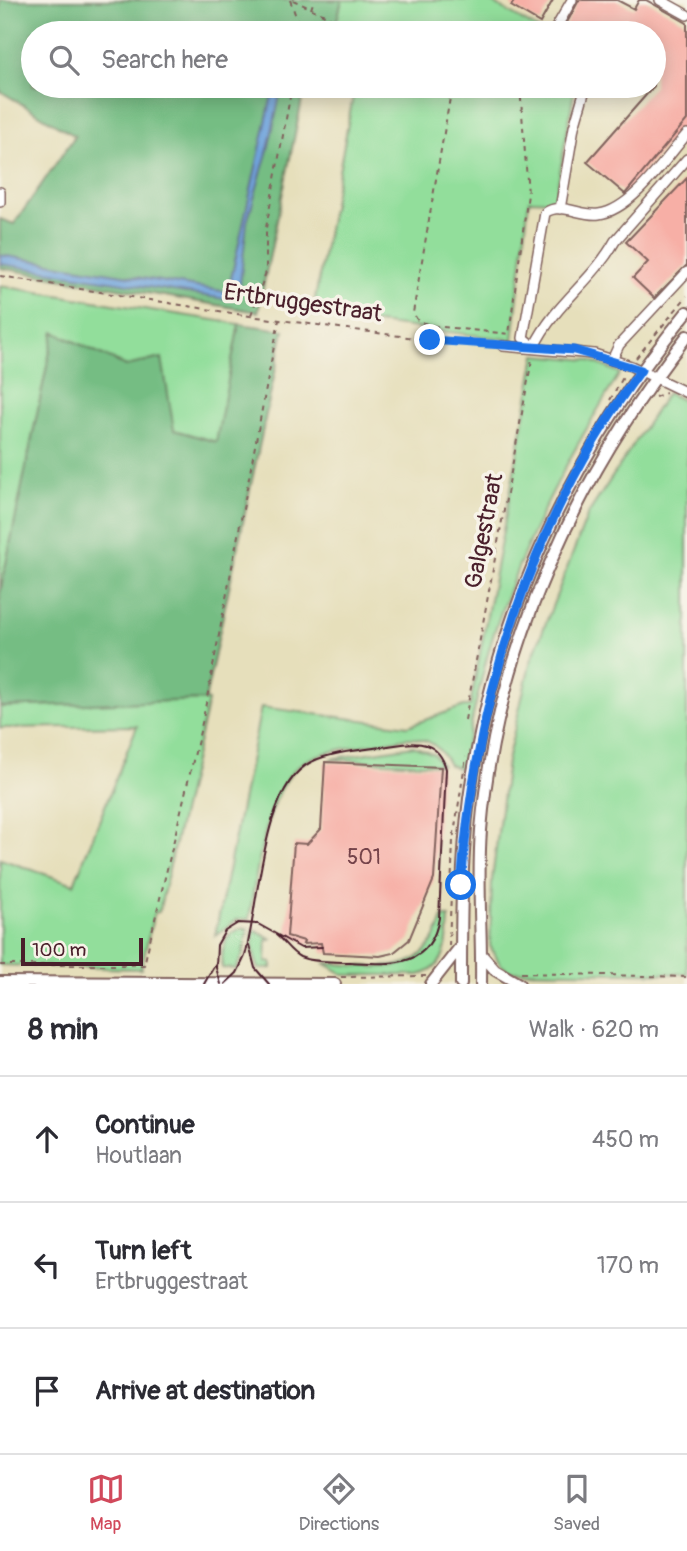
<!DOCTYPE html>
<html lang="en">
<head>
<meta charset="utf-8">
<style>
	:root { --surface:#fff; --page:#f7f7f7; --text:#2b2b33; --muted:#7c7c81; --line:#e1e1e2; --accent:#d1495b }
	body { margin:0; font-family:Pangolin,sans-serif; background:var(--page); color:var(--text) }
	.scale { position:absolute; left:21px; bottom:18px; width:122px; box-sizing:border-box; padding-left:7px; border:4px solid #4a1f2b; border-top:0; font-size:19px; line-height:24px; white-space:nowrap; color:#4a1f2b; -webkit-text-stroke:5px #f7f3e8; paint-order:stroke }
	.stop { position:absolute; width:21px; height:21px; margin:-16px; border:5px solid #1a73e8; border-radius:50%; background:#fff }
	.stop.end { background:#1a73e8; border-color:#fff; box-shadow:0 2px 7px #0008 }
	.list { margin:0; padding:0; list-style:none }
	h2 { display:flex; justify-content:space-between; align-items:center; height:91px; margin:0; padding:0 28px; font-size:30px }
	h2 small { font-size:23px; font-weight:400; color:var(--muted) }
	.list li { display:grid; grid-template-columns:46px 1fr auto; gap:21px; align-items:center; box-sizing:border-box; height:126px; padding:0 28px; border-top:2px solid var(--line) }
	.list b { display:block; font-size:26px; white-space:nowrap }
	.list p { margin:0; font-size:23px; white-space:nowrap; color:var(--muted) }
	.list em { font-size:23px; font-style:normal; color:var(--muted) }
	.icon { flex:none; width:38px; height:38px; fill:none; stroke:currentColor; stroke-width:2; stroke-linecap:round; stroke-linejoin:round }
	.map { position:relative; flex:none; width:687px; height:984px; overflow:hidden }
	.search { position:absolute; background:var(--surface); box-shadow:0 4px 18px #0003; left:21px; right:21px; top:21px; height:77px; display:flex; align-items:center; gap:18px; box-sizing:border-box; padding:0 24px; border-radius:38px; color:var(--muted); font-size:26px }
	.sheet { height:469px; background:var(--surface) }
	nav { display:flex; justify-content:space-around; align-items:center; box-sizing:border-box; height:98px; border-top:2px solid var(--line); background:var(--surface); font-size:19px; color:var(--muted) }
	nav a { display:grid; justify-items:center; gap:4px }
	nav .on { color:var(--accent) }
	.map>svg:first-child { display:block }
</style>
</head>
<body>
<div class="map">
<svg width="687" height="984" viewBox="0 0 687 984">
	<rect width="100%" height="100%" fill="#f7f3e8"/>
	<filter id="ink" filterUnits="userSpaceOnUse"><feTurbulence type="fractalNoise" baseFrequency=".0143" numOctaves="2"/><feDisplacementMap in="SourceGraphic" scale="14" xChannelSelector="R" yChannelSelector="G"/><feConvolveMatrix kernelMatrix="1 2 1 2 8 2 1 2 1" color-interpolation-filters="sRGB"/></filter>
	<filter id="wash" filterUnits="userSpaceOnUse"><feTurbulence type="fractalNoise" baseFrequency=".00686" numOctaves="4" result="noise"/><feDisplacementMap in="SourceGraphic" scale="28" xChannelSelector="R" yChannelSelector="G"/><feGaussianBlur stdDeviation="1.57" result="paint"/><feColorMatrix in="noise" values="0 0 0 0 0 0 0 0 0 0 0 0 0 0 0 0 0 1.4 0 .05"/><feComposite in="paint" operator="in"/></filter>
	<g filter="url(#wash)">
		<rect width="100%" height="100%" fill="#e6dfbb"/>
		<!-- green -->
		<path fill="#92de9b" stroke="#6e7e63" stroke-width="2" d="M342 0H488L544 33 334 31Z
			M355 86H575L555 201 529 200 513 340 312 315Z
			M0 286 239 324 217 442 174 430 126 366 54 332 0 593Z
			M536 355 589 360 620 373C569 455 524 540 494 633 480 677 472 724 461 769L449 765C439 745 429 738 407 738 381 744 328 748 307 760 266 782 256 877 249 919H238L215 936 261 707 408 726 464 706H470Z
			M667 393 687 402V974L509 971 500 964 490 946 492 880 507 761 530 664 588 514Z
			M190 700 208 701 159 912 154 913 141 969 0 965V859L74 884 137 726 0 728V707Z
			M413 746 434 754 441 765 330 759Z
			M443 917H449C448 942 447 968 419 975H345L324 963C377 966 425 982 443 917Z
			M248 928 243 954 236 969 222 968C221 949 225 929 248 928Z
			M253 930 272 939H267L266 962H272V968L259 969C253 956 251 945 253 930Z"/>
		<!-- forest -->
		<path fill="#75bd83" stroke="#606e57" stroke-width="2" d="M0 0H342L334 31 316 33H33V86H305L258 312 0 268V219L14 224 75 136 0 91Z
			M239 324 284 330 205 700 0 707V593L54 332 126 366 162 358 174 430 216 442Z"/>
		<!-- water -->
		<path fill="#70a4dc" stroke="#5d6284" stroke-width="2" d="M274 86H282L269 146 247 222 239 294 231 300 0 264V255L228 292Z"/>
		<g id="blocks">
			<!-- building -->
			<path fill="#f7afa6" d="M515 0H553L540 23 511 6Z
				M579 0H617L634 9 639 0H646L687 23V120L625 194 587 162 654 86V33H565L562 32Z
				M687 178V265L654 298 633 278 648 262 626 242Z
				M325 762 441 767 434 879 409 940 393 953 380 956 323 953 321 943 303 944 304 941 287 936 294 843 307 844 321 829Z"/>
		</g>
	</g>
	<g filter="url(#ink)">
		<use href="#blocks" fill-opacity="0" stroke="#81625d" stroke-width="2"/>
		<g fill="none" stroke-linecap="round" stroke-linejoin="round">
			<defs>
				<path id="minor" d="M660 0 687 15
					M553 33 572 0
					M0 192V202
					M560 209 574 127 586 86
					M503 346 594 354 631 366 687 393
					M534 347 523 338 545 213C561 201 581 217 599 214 632 210 665 159 687 134
					M534 347C555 303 593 281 615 241L687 159
					M612 360 619 345 687 272"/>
				<path id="major" d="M481 954 495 970 519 984
					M0 982 335 984
					M431 984 460 947
					M461 984C461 922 461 861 469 799 493 618 572 452 687 312
					M481 984C482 933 477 881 481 830 496 649 576 477 687 336"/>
			</defs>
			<!-- minor casing -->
			<use href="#minor" stroke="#81625d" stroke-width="12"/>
			<!-- major casing -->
			<use href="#major" stroke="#81625d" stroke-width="14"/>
			<!-- path -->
			<path stroke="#81625d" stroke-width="2" stroke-dasharray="5 5" stroke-linecap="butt" d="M290 0 302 33
				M293 0 333 19 401 33
				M311 9 314 0
				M0 276 250 316 430 340 494 345
				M251 315 266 272V228L292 86
				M433 326 509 334 528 194 520 86
				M430 339 433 326 418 321 413 313 452 86
				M636 358 687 296
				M655 397 666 393
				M610 400 625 374
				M465 720 532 359
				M449 946 453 840 466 757
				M0 965H144L203 719 279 320
				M521 973 687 977
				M341 977 426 976"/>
			<!-- minor -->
			<use href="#minor" stroke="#fff" stroke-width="9"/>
			<!-- major -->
			<use href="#major" stroke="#fff" stroke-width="10"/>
			<!-- tram -->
			<path stroke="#4a1f2b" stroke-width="2" d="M249 945 255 968 269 984
				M204 984 216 963
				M221 984 216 968 217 945 225 931 238 923 258 924 301 948 322 947
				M225 984 237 973 245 956C259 907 261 787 311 762 332 751 372 749 395 745 419 741 439 742 446 769L439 918C430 970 390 964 349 962 334 961 315 963 300 957 290 952 285 942 276 935"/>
		</g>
	</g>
	<g fill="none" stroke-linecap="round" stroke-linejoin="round" filter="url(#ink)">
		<!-- route -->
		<path stroke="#1a73e8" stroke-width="9" d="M430 340 574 350 641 370C530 521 475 700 461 885"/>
	</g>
	<g text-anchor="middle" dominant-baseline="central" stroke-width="7" stroke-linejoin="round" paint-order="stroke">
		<!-- number labels -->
		<g font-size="21" fill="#75434a">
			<text x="364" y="857">501</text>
		</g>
		<!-- street labels -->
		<g font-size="24" fill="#4a1f2b" stroke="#f7f3e8">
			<text transform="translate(303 303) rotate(8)">Ertbruggestraat</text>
			<text transform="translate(484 531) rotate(-79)">Galgestraat</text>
		</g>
	</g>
</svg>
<div class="scale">100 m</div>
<div class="stop" style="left:461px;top:885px"></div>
<div class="stop end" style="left:430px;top:340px"></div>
<div class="search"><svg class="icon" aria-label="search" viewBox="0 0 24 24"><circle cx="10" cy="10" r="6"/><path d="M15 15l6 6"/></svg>Search here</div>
</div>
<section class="sheet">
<h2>8 min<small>Walk · 620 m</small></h2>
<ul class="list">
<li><svg class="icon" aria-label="ahead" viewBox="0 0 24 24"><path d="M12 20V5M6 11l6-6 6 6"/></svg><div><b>Continue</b><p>Houtlaan</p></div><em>450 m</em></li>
<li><svg class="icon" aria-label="left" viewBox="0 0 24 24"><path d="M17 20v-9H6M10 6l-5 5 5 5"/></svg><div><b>Turn left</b><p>Ertbruggestraat</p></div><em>170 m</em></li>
<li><svg class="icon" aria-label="arrive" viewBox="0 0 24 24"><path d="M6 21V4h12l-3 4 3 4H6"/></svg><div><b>Arrive at destination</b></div></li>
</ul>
</section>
<nav>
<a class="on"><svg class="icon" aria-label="map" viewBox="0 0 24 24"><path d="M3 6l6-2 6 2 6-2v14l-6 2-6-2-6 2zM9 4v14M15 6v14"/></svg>Map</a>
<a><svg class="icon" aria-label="directions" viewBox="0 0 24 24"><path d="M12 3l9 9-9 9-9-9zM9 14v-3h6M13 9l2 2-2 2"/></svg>Directions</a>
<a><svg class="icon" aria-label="saved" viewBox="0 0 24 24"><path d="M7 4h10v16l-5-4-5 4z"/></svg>Saved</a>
</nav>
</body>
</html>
